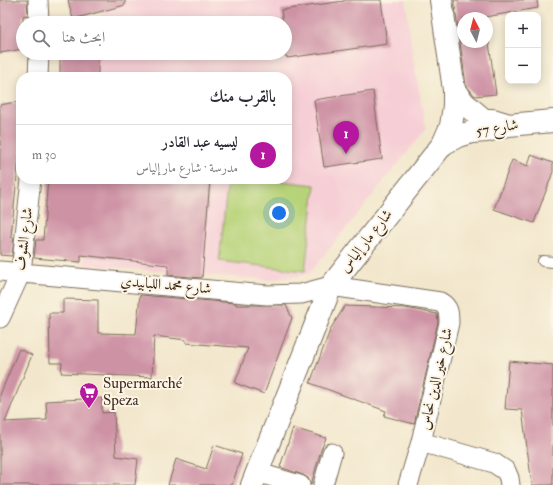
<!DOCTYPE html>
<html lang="ar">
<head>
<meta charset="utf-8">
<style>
	:root { --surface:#fff; --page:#f2f2f3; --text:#2b2b33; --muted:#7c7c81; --line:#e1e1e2; --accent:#b5179e }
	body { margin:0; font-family:"IM FELL Double Pica",Amiri,serif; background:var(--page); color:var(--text); direction:rtl }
	.controls { position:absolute; right:12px; top:12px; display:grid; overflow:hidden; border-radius:8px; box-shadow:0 2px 10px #0003 }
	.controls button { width:36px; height:36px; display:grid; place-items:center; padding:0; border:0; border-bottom:1px solid var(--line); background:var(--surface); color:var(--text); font:20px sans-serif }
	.compass { position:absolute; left:457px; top:12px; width:36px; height:36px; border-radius:50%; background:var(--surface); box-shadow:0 2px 10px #0003; rotate:353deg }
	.you { position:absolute; left:279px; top:213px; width:14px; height:14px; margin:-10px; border:3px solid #fff; border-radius:50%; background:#1a73e8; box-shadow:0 0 0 6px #1a73e833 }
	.badge { display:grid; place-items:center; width:26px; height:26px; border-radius:50%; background:var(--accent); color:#fff; font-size:13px; font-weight:700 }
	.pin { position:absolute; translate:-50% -33px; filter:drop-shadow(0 1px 2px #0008) }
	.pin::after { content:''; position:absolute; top:21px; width:14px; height:12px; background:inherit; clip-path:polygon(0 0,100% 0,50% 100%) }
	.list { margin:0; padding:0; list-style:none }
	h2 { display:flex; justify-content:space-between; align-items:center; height:52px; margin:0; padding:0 16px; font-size:17px }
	h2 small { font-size:13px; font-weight:400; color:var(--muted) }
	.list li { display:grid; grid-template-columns:26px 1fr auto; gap:12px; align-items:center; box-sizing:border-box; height:60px; padding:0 16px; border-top:1px solid var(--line) }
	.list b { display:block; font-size:15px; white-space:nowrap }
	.list p { margin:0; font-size:13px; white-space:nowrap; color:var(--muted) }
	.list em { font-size:13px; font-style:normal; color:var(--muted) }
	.icon { flex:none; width:22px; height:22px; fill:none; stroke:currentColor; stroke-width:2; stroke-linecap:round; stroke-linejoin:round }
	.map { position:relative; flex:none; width:553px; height:485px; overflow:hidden; direction:ltr }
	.search { position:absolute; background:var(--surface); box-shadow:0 2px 10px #0003; left:16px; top:16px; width:276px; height:44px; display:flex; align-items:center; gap:10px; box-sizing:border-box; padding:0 14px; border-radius:22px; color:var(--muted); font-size:15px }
	.panel { position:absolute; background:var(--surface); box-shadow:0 2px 10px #0003; left:16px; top:72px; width:276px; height:112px; border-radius:16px; direction:rtl }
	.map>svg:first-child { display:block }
</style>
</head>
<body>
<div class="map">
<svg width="553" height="485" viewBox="0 0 553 485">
	<rect width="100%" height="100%" fill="#fcf5e5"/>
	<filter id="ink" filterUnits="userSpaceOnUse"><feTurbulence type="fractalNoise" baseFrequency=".025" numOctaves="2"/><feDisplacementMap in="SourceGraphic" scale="8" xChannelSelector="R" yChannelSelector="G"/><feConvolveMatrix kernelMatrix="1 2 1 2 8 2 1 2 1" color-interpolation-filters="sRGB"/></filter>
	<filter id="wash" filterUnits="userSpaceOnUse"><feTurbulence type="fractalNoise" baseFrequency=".012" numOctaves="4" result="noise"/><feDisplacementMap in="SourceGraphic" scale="16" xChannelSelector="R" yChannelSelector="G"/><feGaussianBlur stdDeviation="0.9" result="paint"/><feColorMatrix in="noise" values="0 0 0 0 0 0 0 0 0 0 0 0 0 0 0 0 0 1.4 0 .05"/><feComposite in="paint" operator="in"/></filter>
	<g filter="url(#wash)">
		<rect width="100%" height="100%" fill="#f2e7cc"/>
		<!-- built -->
		<path fill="#f6cfd6" d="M106 0H406L412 51 426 129 309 274 269 280 84 265 86 201 89 179H287V77H60V53H285V23H100Z"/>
		<!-- green -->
		<path fill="#b7d379" stroke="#797e4c" d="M228 179H261L315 185 305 271 219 261Z"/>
		<g id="blocks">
			<!-- building -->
			<path fill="#ce92a5" d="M0 0H27L28 15 23 16V49L0 53Z
				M68 0H125V5L73 19Z
				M344 0H381L387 44 287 58V56H285V23H283L281 10 344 1Z
				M454 0H537L538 8 485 17 486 18H463V42H487V28L496 94 475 96 466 85Z
				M60 53H98V77H60Z
				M373 91 382 159 324 167 314 100Z
				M21 101V156H19L11 237 14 238 12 256 0 255V105Z
				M531 155 553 163V172L534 223 494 209 512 160 528 166Z
				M48 179H210L202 278 168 275V265L81 255V262L34 258 36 240H43Z
				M140 295 236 303V305H286L292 318 264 394 235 383 248 348 186 343V340L154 336 152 377 61 373 62 363H50L49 313H63V299L98 300V333L136 334Z
				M345 306 406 308 437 314 438 322 414 424 384 416 386 411 310 383 331 328Z
				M19 349 32 355 5 422 47 420 46 401 102 398V413L114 412 116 456 138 459 135 485H0V395Z
				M509 361 553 365V485H532L522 410 505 409Z
				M293 428 326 438 321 450 311 485 308 478 303 475 280 467Z
				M214 445 242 454 232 485H168L176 459 206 469Z"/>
		</g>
	</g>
	<g filter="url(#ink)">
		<use href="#blocks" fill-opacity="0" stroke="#7b6c5b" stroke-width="1"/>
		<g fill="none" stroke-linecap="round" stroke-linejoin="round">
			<defs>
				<path id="lane" d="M543 261 553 262"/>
				<path id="street" d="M38 0 39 23
					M38 77 39 53
					M0 271 267 295 301 294 331 286 440 302C449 307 449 313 449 323L421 442 494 463 506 471 509 478 510 485
					M0 318 21 272 31 179
					M256 472 300 485
					M323 485 332 453
					M408 485 421 442"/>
				<path id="secondary" d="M454 90 465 104 484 120H493L506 124
					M443 144 458 136 472 132 487 131 508 125 553 121
					M252 485 331 286 443 144 451 126 454 106V90L441 0"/>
			</defs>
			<!-- lane casing -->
			<use href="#lane" stroke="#7b6c5b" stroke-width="12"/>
			<!-- street casing -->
			<use href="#street" stroke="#7b6c5b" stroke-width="21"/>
			<!-- secondary casing -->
			<use href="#secondary" stroke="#7b6c5b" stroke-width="24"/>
			<!-- lane -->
			<use href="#lane" stroke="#fff" stroke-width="10"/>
			<!-- street -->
			<use href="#street" stroke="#fff" stroke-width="19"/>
			<!-- secondary -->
			<use href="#secondary" stroke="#fff" stroke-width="22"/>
		</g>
	</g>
	<!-- icons -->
	<defs>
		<symbol id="supermarket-pin" viewBox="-11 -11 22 30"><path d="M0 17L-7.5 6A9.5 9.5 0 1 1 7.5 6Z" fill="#b5179e" stroke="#fcf5e5"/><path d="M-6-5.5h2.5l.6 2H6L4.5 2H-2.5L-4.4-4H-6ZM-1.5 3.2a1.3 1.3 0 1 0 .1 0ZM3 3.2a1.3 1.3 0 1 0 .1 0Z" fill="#fff"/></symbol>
	</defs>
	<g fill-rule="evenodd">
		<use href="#supermarket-pin" x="78" y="381" width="22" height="30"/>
	</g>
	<g text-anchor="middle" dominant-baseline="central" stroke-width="4" stroke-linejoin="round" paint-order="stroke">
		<!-- street labels -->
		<g font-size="15" fill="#3b2a1e" stroke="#fcf5e5">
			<text transform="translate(497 128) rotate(-10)">شارع 57</text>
			<text transform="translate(24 239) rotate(-83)">شارع الشوف</text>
			<text transform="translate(366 241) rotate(-52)">شارع مار إلياس</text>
			<text transform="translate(166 285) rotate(5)">شارع محمد اللبابيدي</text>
			<text transform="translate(436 379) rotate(-77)">شارع خير الدين نحاس</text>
		</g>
		<!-- poi labels -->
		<g font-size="15" fill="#3b2a1e" stroke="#fcf5e5" text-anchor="start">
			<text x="103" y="383">Supermarché<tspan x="103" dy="17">Speza</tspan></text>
		</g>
	</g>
</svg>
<div class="controls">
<button>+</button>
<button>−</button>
</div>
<svg class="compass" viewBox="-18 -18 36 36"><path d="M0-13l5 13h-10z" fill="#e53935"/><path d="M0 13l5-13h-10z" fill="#7c7c81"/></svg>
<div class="you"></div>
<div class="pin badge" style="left:346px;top:154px">1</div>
<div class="search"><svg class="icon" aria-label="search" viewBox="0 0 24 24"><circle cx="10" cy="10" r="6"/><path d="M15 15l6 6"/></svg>ابحث هنا</div>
<section class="panel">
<h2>بالقرب منك<small></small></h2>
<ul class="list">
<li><span class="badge">1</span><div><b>لیسیه عبد القادر</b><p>مدرسة · شارع مار إلياس</p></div><em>30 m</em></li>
</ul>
</section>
</div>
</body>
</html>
